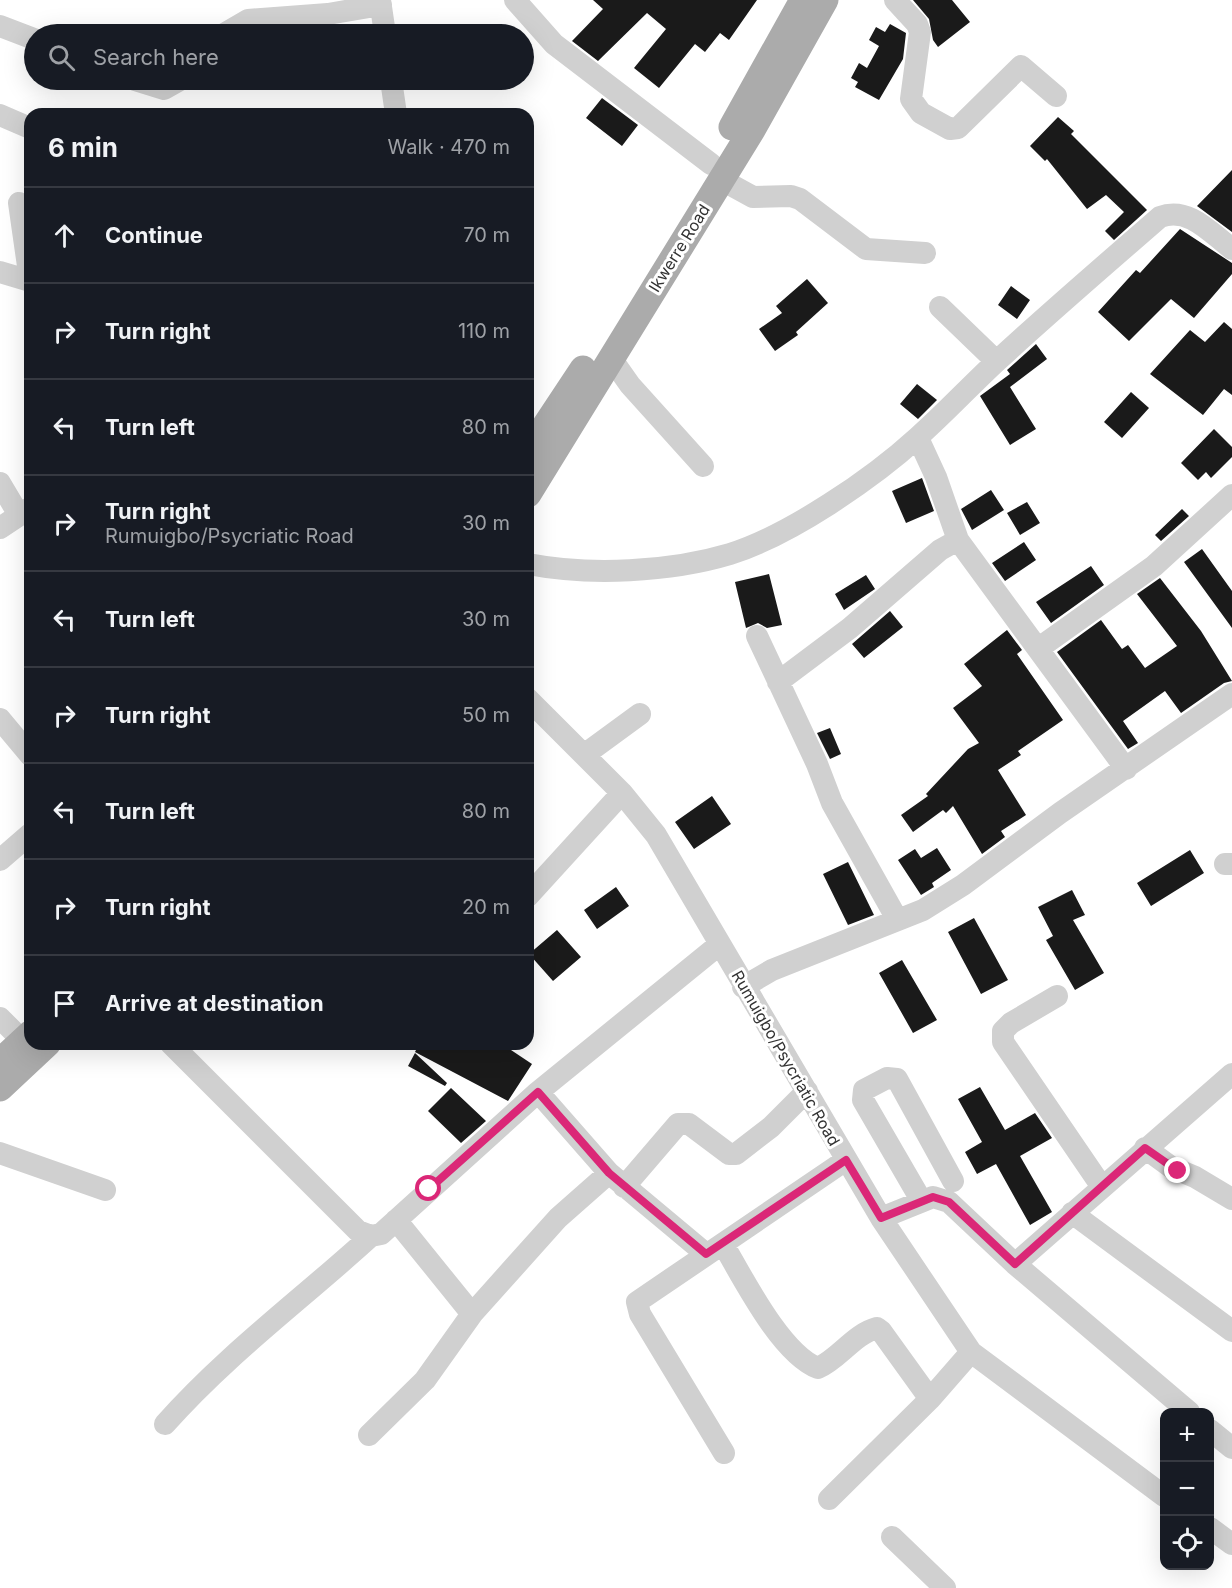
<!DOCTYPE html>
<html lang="en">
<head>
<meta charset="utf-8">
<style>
	:root { --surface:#171b24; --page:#20242c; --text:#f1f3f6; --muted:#9ea1a6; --line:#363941 }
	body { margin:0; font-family:Inter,sans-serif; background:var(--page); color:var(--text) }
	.controls { position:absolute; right:18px; bottom:18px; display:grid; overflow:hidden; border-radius:12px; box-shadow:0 6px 24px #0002 }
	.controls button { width:54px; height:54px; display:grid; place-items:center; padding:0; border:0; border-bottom:2px solid var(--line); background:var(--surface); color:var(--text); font:30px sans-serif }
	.stop { position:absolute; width:18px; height:18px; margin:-14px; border:4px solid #db2777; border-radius:50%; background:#fff }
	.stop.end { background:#db2777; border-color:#fff; box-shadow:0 2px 6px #0008 }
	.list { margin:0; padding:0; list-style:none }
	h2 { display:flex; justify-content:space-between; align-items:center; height:78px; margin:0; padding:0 24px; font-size:26px }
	h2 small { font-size:20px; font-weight:400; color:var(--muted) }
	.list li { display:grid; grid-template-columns:39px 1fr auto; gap:18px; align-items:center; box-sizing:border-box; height:96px; padding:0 24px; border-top:2px solid var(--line) }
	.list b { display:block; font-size:22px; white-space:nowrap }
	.list p { margin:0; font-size:20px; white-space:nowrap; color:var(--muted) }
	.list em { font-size:20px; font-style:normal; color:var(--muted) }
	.icon { flex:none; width:33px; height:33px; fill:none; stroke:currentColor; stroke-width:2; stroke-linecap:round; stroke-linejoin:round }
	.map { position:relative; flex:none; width:1232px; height:1588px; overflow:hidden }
	.search { position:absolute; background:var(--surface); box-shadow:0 6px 24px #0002; left:24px; top:24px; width:510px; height:66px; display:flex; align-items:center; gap:15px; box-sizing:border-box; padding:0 21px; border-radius:33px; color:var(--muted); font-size:22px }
	.panel { position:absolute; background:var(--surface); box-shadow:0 6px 24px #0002; left:24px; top:108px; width:510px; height:942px; border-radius:18px }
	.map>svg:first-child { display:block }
</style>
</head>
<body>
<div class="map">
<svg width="1232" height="1588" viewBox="0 0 1232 1588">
	<rect width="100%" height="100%" fill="#fff"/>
	<!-- building -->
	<path fill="#1a1a1a" d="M593 0H757L729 40 720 33 705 52 695 44 659 88 634 68 666 29 647 13 598 61 572 41 603 9Z
		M913 0H952L970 22 938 47 933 40 929 19Z
		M890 24 906 33 903 59 879 100 855 87 858 82 851 78 859 63 867 68 879 46 869 40 876 27 885 32Z
		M602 98 638 125 622 146 586 118Z
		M1058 117 1074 131 1071 134 1147 210 1114 240 1105 231 1124 212 1106 195 1087 209 1047 159 1045 161 1030 146Z
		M1232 170V232L1197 206Z
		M1180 229 1232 263V274L1194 318 1171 299 1129 341 1098 312 1136 270 1140 273Z
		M807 279 828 303 796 332 798 335 775 351 759 329 782 313 776 306Z
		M1011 286 1030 300 1017 319 998 305Z
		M1224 322 1232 329V395L1224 389 1203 415 1150 374 1190 330 1205 342Z
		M1036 344 1047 359 1010 387 1036 429 1010 445 980 396 1010 374 1007 370Z
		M917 384 937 400 918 419 900 404Z
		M1131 392 1149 408 1122 438 1104 422Z
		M1214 429 1232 447V457L1211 478 1206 472 1198 480 1181 463Z
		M922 478 934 511 906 523 892 491Z
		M991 490 1004 510 972 530 961 509Z
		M1027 502 1040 523 1020 535 1007 513Z
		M1182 509 1189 516 1161 541 1155 535Z
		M1024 542 1036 560 1005 581 992 563Z
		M1202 549 1232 591V628L1184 562Z
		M1091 566 1104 585 1051 623 1036 602Z
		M769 574 782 625 767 628 758 623 746 628 735 582Z
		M866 575 875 589 844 610 835 594Z
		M1160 578 1201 631 1232 681 1224 683 1181 713 1165 691 1123 721 1138 743 1128 749 1057 652 1101 620 1122 649 1128 645 1145 668 1177 646 1137 594Z
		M890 611 903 627 864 658 852 644Z
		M1007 630 1022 650 1017 654 1063 720 1018 751 1021 755 998 770 1026 815 1001 831 1005 837 982 854 953 806 946 813 943 810 913 832 901 815 928 796 926 794 968 749 979 743 953 708 982 686 964 664Z
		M830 728 841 754 830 759 817 733Z
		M712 796 731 824 694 849 675 822Z
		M937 848 951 870 932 883 934 887 921 895 898 860 915 849 921 858Z
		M1190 850 1204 873 1151 906 1137 883Z
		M848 862 874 915 848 925 823 874Z
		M616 887 629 906 597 929 584 910Z
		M1072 890 1085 915 1073 920 1104 973 1075 990 1046 940 1053 936 1038 907Z
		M974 918 1008 980 981 994 948 932Z
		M557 930 581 957 553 981 529 954Z
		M902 960 937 1020 913 1033 879 973Z
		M419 1044H502L532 1064 508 1101 415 1052Z
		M415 1053 447 1083 445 1086 408 1066Z
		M980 1087 1005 1130 1035 1113 1052 1138 1020 1156 1052 1212 1030 1225 996 1164 977 1174 965 1152 982 1142 958 1099Z
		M451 1088 486 1121 461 1143 428 1111Z"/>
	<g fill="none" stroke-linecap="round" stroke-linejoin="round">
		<!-- minor -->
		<path stroke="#d0d0d0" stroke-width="22" d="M380 0 385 34
			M515 0 554 44 711 164
			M895 0 917 24 920 32 911 99 921 113 950 129 958 128 1021 66 1056 96
			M0 26 34 39
			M224 34 248 20 328 14 381 5
			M135 80 164 89 180 80
			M391 80 396 114
			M0 115 30 128
			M722 180 753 197 791 196 800 199 866 249 925 253
			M19 203 30 280
			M0 272 30 281
			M940 307 996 361
			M611 358 630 385 703 466
			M918 438 936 477 958 540 1126 769
			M0 483 19 515
			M0 528 30 508
			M528 564C590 576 670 572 730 554 790 535 872 479 918 437 945 413 970 386 997 361 1050 312 1105 265 1160 217 1188 206 1210 232 1232 249
			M757 636 817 764 832 803 897 919
			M1039 648 1154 566 1232 495
			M778 682 850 628 940 550 958 540
			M528 699 622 793 656 835 881 1218 971 1352 1164 1496
			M0 719 30 755
			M584 755 640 714
			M0 860 30 834
			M1225 864H1232
			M528 896 622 793
			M743 987 772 970 923 910 963 885 1060 813 1232 694
			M1057 996 1011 1023 1003 1031V1042L1102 1187
			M0 1018 23 1041
			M171 1044 358 1231 371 1236 381 1234 538 1092 720 944
			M538 1092 609 1173 706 1254
			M1145 1148 1171 1167 1195 1177 1232 1199
			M0 1153 105 1190
			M624 1187 678 1124H689L729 1154H736L771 1127 807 1091
			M921 1200 863 1100 864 1090 887 1078 897 1079 953 1181
			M1072 1213 1232 1331
			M881 1218 933 1197 949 1202 1015 1264
			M396 1220 472 1314
			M723 1244C743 1278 781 1354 818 1368 839 1359 854 1334 877 1328L881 1331 930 1399
			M1189 1412 1015 1264 1232 1074
			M165 1424C227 1354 302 1299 371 1236
			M1210 1430 1232 1448
			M369 1435 425 1380 472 1314 558 1218 609 1173
			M724 1453 640 1314 637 1302 846 1160
			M829 1499 930 1399 971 1352
			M1210 1528 1232 1544
			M892 1537 945 1588"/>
		<!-- major -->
		<path stroke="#ababab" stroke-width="27" d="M732 127 803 0
			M528 452 583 369
			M528 494 752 130 825 0
			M0 1062 30 1034
			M0 1088 47 1044"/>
	</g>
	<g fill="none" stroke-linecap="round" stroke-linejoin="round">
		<!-- route -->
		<path stroke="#db2777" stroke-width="8" d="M429 1189 538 1092 609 1173 706 1254 846 1160 881 1218 933 1197 949 1202 1015 1264 1145 1148 1178 1171"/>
	</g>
	<g text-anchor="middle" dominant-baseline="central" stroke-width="6" stroke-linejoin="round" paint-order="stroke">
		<!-- street labels -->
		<g font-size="16" fill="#333" stroke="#fff">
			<text transform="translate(679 248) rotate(-58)">Ikwerre Road</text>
			<text transform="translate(786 1058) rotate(60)">Rumuigbo/Psycriatic Road</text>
		</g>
	</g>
</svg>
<div class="controls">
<button>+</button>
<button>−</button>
<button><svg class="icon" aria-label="locate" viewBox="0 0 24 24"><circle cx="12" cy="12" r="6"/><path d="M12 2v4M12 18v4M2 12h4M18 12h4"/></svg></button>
</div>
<div class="stop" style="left:429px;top:1189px"></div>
<div class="stop end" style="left:1178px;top:1171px"></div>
<div class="search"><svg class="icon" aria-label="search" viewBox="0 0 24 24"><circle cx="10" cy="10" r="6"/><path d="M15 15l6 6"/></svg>Search here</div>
<section class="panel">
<h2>6 min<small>Walk · 470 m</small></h2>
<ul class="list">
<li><svg class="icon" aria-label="ahead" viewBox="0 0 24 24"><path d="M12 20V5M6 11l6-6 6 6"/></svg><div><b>Continue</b></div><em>70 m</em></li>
<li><svg class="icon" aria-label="right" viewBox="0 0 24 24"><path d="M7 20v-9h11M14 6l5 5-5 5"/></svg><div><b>Turn right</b></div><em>110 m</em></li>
<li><svg class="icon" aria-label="left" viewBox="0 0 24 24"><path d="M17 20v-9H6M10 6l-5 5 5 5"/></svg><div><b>Turn left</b></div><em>80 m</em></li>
<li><svg class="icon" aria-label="right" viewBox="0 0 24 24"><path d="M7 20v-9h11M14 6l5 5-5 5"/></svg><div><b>Turn right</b><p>Rumuigbo/Psycriatic Road</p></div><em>30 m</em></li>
<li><svg class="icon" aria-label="left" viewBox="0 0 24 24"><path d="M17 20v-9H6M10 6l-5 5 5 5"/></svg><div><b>Turn left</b></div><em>30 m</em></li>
<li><svg class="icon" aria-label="right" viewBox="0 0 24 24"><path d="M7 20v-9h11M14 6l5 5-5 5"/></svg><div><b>Turn right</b></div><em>50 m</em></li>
<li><svg class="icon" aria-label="left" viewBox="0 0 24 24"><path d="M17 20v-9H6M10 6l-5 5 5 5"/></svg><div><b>Turn left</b></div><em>80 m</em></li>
<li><svg class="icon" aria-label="right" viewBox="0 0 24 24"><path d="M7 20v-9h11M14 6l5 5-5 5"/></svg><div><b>Turn right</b></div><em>20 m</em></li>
<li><svg class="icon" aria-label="arrive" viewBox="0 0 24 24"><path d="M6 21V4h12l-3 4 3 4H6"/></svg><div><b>Arrive at destination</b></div></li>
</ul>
</section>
</div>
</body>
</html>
